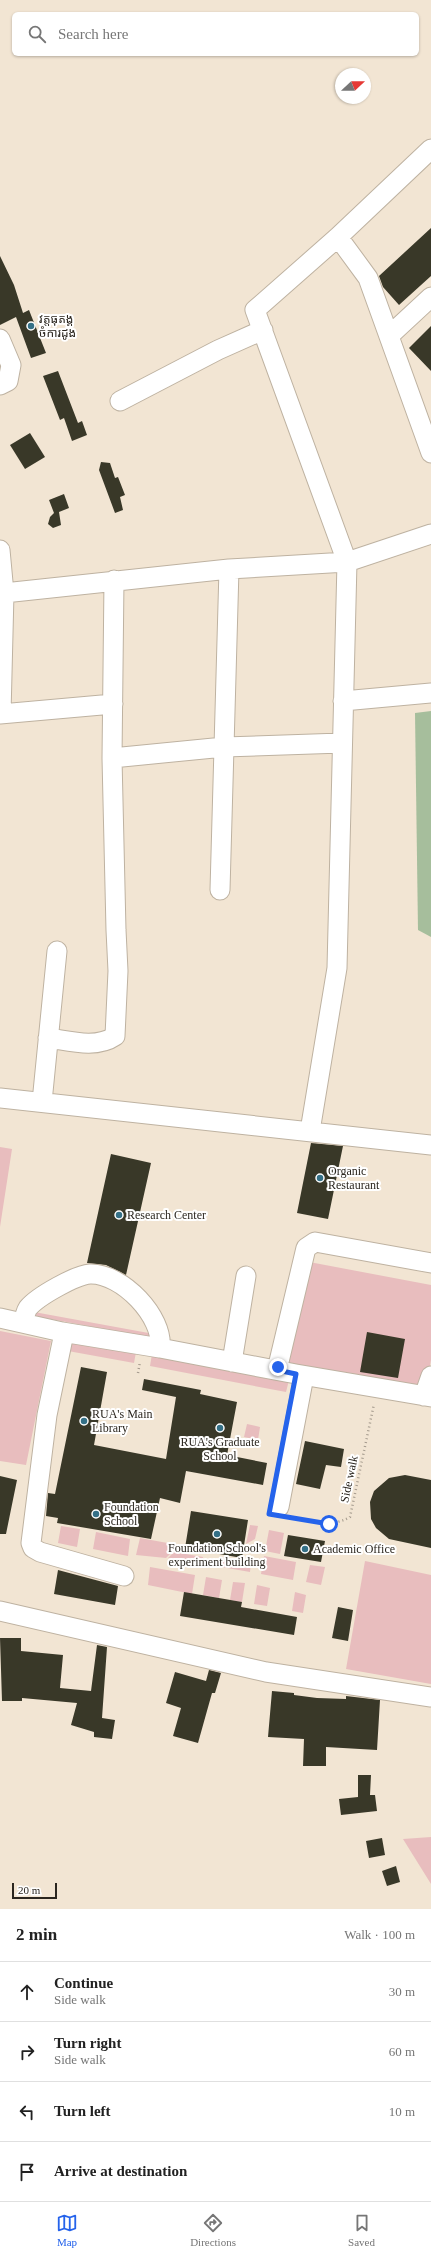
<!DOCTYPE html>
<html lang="en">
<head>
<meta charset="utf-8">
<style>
	:root { --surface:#fff; --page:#f6f6f6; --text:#222; --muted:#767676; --line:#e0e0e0; --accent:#2563eb }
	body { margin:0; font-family:"Times New Roman","Noto Sans Khmer",serif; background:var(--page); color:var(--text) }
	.compass { position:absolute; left:335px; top:68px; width:36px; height:36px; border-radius:50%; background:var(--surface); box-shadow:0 1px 3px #0004; rotate:68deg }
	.scale { position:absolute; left:12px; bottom:10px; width:45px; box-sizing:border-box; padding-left:4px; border:2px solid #2b261f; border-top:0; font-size:11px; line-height:14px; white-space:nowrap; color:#2b261f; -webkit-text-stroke:3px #fff; paint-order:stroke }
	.stop { position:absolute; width:12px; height:12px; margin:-9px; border:3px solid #2563eb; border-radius:50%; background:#fff }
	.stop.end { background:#2563eb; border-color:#fff; box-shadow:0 1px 4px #0008 }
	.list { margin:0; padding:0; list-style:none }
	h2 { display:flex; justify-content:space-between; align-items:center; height:52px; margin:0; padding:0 16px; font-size:17px }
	h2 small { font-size:13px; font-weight:400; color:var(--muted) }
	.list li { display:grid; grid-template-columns:26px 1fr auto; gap:12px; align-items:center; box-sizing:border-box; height:60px; padding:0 16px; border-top:1px solid var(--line) }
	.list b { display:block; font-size:15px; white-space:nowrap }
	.list p { margin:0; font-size:13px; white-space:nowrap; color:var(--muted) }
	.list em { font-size:13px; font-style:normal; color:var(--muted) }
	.icon { flex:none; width:22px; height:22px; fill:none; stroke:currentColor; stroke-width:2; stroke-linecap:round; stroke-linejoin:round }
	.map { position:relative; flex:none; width:431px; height:1909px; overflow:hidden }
	.search { position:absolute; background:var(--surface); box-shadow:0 1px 3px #0004; left:12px; right:12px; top:12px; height:44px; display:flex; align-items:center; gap:10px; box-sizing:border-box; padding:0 14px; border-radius:6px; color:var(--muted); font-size:15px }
	.sheet { height:292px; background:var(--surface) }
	nav { display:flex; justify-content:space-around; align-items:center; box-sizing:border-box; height:56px; border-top:1px solid var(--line); background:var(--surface); font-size:11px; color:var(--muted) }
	nav a { display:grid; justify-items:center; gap:2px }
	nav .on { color:var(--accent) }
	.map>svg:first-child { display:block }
</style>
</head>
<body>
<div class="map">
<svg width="431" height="1909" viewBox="0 0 431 1909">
	<rect width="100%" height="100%" fill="#f2e5d3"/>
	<!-- green -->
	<path fill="#e8bdbe" d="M0 1147 12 1149 0 1227Z
		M304 1261 431 1285V1360L426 1389 286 1363Z
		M34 1312 154 1334 153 1338 34 1316Z
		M0 1331 51 1341 26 1465 0 1461Z
		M70 1339 136 1352 134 1363 68 1351Z
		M152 1354 289 1380 286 1392 150 1366Z
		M247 1424 260 1427 258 1440 244 1437Z
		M250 1525 258 1526 255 1539 246 1544Z
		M61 1526 80 1529 77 1547 58 1543Z
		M269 1530 284 1533 280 1554 265 1551Z
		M96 1532 130 1539 128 1556 93 1549Z
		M140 1538 173 1544 172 1552 166 1558 136 1555Z
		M174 1552 203 1557 202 1563 168 1558Z
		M264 1556 296 1562 293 1580 261 1574Z
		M211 1558 242 1564 244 1559 251 1560 250 1572 210 1565Z
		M365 1561 431 1575V1684L346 1669Z
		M310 1565 325 1567 321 1585 306 1582Z
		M150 1567 195 1575 192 1594 148 1585Z
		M206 1577 222 1580 219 1598 203 1595Z
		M233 1582 245 1583 242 1602 230 1600Z
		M257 1585 270 1588 267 1606 254 1604Z
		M295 1592 306 1595 303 1613 292 1611Z
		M431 1837V1884L403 1839Z"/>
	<!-- water -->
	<path fill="#a6be9c" d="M431 711V937L418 930 415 713Z"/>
	<!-- building -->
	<path fill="#393828" d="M431 228V276L399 305 383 287 379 276Z
		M0 256 14 285 23 313 29 310 46 353 31 358 16 317 0 325Z
		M431 326V371L409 348Z
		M58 371 78 423 82 421 87 435 72 441 64 418 60 420 43 376Z
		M30 433 45 457 25 469 10 445Z
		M101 462 110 463 115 478 118 477 125 495 120 497 123 510 115 513 99 470Z
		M64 494 69 508 59 512 61 525 53 528 48 524 50 517 54 513 49 500Z
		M311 1143 343 1146 328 1219 297 1213Z
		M111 1154 151 1163 126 1275 106 1265 87 1263Z
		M367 1332 405 1339 398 1378 360 1372Z
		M81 1367 107 1372 94 1445 166 1459 176 1397 142 1390 144 1379 201 1390 200 1394 237 1402 227 1455 267 1463 263 1485 186 1471 180 1503 160 1498 151 1539 57 1523 58 1518 46 1516 48 1493 55 1494Z
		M305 1441 344 1449 341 1467 326 1465 320 1489 296 1484Z
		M405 1475 431 1480V1548L389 1539 376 1528 371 1519 370 1502 374 1491 389 1478Z
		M0 1476 17 1480 6 1534H0Z
		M191 1511 248 1520 242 1558 185 1548Z
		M288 1535 325 1541 321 1562 284 1556Z
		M58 1570 118 1586 115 1605 54 1594Z
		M184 1592 242 1602 241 1607 297 1617 294 1635 180 1616Z
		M338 1607 353 1610 348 1641 332 1638Z
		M0 1638H21V1651L63 1655 60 1688 91 1691 97 1645 107 1647 102 1718 115 1720 112 1739 94 1737V1732L71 1725 77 1703 22 1698V1701H2Z
		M209 1670 221 1673 215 1693H212L198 1743 173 1736 181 1708 166 1703 175 1672 206 1681Z
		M272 1691 294 1693V1695L317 1698 346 1699V1696L380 1700 377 1750 326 1747V1766H303L304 1739 268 1737Z
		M358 1775H371L370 1795H375L377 1811 341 1815 339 1799 358 1797Z
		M382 1838 385 1855 369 1858 366 1841Z
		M396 1866 400 1882 387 1886 382 1871Z"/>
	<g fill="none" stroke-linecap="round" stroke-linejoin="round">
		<defs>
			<path id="minor" d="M338 237 368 278 431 453
				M390 335 431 297
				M0 339 11 365 8 381 0 385
				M120 401 218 350 263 330
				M0 550 4 593 1 714
				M4 593 229 569 347 562 431 534
				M343 701 431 693
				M0 714 113 704
				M112 758 224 747 342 743
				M220 890 229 569
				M48 1038C70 1041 96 1049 115 1036L118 971 116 930 112 758 114 580
				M0 1098 431 1145
				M42 1102 57 951
				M310 1131 337 968 347 562 255 310 338 237 431 149
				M0 1318 62 1332 160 1348 296 1374 431 1397
				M24 1322C24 1318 26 1311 28 1308 38 1296 76 1275 90 1274 122 1273 164 1317 160 1348
				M64 1333 47 1415 31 1543 33 1548 40 1552 124 1576
				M232 1362 246 1276
				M277 1370 306 1248 315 1242 431 1263
				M424 1396 431 1376
				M279 1507 304 1376
				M0 1611 266 1672 431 1697"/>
		</defs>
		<!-- minor casing -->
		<use href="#minor" stroke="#beb2a1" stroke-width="21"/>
		<!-- path -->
		<path stroke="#a49a8d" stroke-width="2.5" stroke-dasharray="1 3" stroke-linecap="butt" d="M138 1373 140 1362
			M291 1518C311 1521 331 1528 350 1517L374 1404"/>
		<!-- minor -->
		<use href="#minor" stroke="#fff" stroke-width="19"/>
	</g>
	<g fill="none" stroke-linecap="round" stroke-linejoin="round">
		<!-- route -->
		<path stroke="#2563eb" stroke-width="5" d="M278 1367 277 1370 296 1374 269 1514 329 1524"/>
	</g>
	<!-- markers -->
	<g fill="#347087" stroke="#fff" stroke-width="1.5">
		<circle cx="31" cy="326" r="4"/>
		<circle cx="320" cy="1178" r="4"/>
		<circle cx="119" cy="1215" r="4"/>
		<circle cx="84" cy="1421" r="4"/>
		<circle cx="220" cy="1428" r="4"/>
		<circle cx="96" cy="1514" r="4"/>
		<circle cx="217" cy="1534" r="4"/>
		<circle cx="305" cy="1549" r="4"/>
	</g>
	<g text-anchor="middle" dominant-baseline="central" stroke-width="4" stroke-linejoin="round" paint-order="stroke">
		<!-- poi labels -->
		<g font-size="12" fill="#2b261f" stroke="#fff" text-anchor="start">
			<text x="39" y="319">វត្តធុតង្គ<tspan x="39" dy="14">ចំការដូង</tspan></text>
			<text x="328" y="1171">Organic<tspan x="328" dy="14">Restaurant</tspan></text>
			<text x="127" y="1215">Research Center</text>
			<text x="92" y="1414">RUA's Main<tspan x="92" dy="14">Library</tspan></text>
			<text x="220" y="1442" text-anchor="middle">RUA's Graduate<tspan x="220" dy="14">School</tspan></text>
			<text x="104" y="1507">Foundation<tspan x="104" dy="14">School</tspan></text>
			<text x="217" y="1548" text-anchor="middle">Foundation School's<tspan x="217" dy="14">experiment building</tspan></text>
			<text x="313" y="1549">Academic Office</text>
		</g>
		<!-- street labels -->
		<g font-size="12" fill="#2b261f" stroke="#fff">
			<text transform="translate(349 1479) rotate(-78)">Side walk</text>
		</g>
	</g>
</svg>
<svg class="compass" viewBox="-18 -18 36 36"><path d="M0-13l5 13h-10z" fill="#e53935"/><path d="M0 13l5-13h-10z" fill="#767676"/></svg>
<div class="scale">20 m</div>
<div class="stop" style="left:329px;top:1524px"></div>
<div class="stop end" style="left:278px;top:1367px"></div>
<div class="search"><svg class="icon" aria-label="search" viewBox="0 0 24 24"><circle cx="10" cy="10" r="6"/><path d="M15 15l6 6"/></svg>Search here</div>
</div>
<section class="sheet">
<h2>2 min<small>Walk · 100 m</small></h2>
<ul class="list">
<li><svg class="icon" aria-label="ahead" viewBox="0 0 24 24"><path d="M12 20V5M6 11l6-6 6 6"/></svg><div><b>Continue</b><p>Side walk</p></div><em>30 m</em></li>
<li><svg class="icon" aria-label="right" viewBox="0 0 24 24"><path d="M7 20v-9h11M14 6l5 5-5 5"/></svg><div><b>Turn right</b><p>Side walk</p></div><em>60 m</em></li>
<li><svg class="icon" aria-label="left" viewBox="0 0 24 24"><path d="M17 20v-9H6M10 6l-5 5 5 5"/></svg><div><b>Turn left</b></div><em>10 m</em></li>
<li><svg class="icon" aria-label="arrive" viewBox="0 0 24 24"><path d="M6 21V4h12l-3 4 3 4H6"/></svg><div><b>Arrive at destination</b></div></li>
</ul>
</section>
<nav>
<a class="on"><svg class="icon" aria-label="map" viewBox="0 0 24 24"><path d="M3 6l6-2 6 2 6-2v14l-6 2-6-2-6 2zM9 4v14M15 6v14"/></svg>Map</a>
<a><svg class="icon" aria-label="directions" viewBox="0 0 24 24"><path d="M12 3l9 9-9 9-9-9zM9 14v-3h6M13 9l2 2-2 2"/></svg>Directions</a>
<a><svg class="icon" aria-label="saved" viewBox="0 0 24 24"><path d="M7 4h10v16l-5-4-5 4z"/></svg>Saved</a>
</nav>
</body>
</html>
